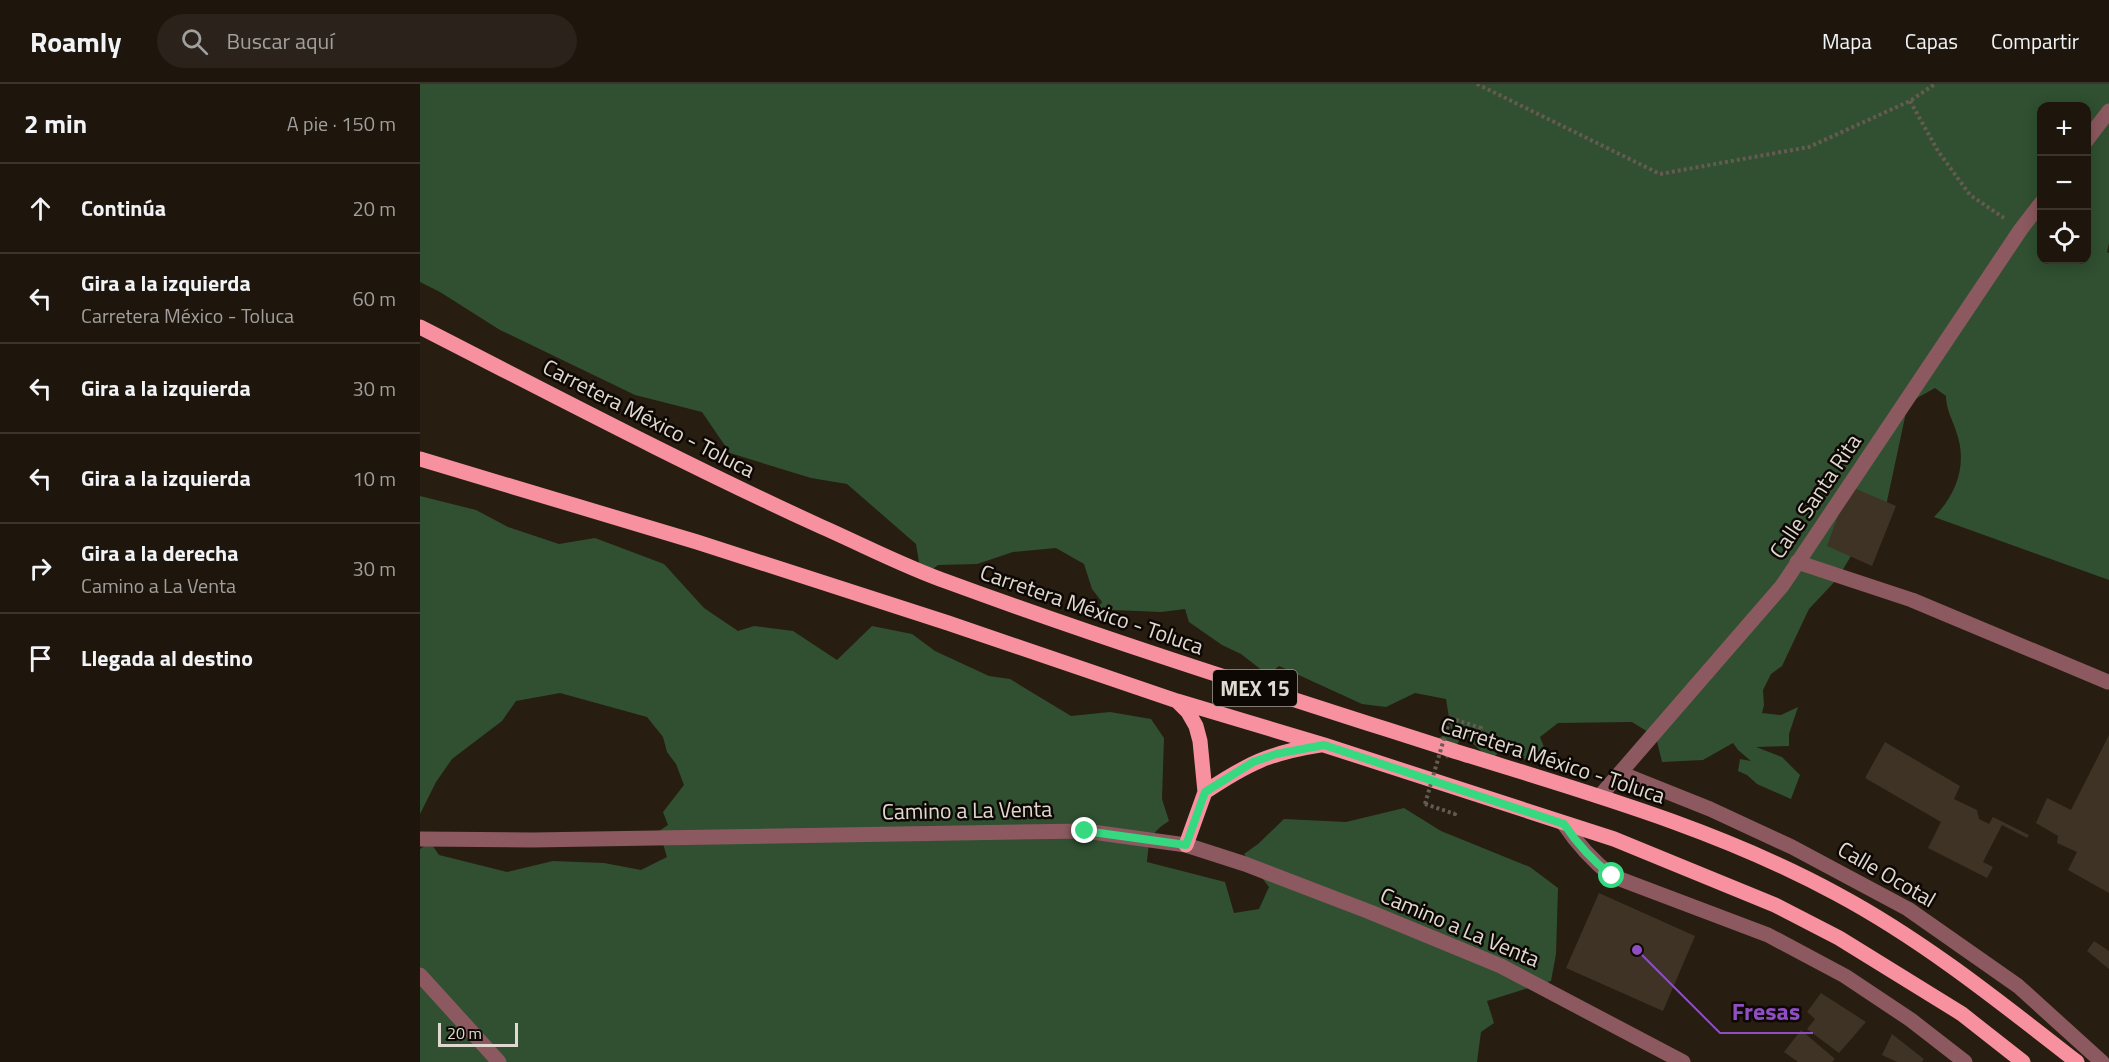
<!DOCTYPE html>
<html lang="es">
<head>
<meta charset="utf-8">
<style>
	:root { --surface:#1e160d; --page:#2b231b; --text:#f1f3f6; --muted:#a19f9d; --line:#3c352e }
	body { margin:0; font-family:"Titillium Web",sans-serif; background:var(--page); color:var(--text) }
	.controls { position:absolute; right:18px; top:18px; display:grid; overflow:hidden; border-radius:12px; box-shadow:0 3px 15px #0003 }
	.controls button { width:54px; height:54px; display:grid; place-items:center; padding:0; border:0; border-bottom:2px solid var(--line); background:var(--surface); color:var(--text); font:30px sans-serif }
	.scale { position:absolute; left:18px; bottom:15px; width:80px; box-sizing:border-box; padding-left:6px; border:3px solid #e0d9d1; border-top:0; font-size:16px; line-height:21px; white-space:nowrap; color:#e0d9d1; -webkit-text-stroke:4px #0d0804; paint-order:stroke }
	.stop { position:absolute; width:18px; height:18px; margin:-14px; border:4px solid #36d880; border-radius:50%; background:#fff }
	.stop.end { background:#36d880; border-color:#fff; box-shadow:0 2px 6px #0008 }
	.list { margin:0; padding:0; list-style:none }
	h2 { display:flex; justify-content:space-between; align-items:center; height:78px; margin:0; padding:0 24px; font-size:26px }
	h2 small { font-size:20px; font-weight:400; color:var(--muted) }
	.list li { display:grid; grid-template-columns:39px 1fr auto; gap:18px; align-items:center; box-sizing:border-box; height:90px; padding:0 24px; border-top:2px solid var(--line) }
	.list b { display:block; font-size:22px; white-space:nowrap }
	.list p { margin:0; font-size:20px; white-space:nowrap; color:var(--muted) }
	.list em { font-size:20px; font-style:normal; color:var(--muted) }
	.icon { flex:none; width:33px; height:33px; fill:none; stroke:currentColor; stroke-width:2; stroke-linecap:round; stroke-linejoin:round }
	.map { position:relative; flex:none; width:1689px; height:978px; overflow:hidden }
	header { display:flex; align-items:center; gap:36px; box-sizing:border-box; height:84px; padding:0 30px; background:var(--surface); border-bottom:2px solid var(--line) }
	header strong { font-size:28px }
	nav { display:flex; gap:33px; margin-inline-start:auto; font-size:21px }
	.search { width:420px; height:54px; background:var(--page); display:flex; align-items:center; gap:15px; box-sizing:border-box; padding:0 21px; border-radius:33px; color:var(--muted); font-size:22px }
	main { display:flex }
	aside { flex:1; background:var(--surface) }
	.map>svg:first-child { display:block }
</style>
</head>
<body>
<header>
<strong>Roamly</strong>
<div class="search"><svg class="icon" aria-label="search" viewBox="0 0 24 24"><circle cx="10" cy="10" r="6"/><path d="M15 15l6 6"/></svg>Buscar aquí</div>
<nav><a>Mapa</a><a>Capas</a><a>Compartir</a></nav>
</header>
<main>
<aside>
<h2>2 min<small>A pie · 150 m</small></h2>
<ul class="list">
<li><svg class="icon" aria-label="ahead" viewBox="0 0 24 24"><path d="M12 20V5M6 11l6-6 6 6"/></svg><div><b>Continúa</b></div><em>20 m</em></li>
<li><svg class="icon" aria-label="left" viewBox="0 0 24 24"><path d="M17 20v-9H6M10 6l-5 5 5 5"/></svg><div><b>Gira a la izquierda</b><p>Carretera México - Toluca</p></div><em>60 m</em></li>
<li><svg class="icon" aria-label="left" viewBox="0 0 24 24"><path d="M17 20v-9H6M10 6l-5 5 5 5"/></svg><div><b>Gira a la izquierda</b></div><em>30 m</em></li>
<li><svg class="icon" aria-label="left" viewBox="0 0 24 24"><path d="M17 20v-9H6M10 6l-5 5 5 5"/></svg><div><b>Gira a la izquierda</b></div><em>10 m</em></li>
<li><svg class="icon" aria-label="right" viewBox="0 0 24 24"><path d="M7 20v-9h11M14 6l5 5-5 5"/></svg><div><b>Gira a la derecha</b><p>Camino a La Venta</p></div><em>30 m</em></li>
<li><svg class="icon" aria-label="arrive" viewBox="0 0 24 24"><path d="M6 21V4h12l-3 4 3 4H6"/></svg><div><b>Llegada al destino</b></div></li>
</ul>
</aside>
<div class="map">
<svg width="1689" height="978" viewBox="0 0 1689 978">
	<rect width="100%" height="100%" fill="#281d11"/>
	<!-- green -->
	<path fill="#305031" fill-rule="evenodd" d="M0 0H1689V159L1687 168 1689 169V496L1514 433C1537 410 1548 379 1536 347 1532 335 1526 325 1526 312L1515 304 1488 319 1463 436 1445 448 1418 494 1389 525 1362 582 1351 590 1343 606 1344 621 1342 629 1361 631 1378 623 1369 650V662L1336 663 1362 673 1380 691 1371 715 1337 700 1327 691 1318 687 1320 675 1331 677 1318 666 1313 659 1283 676 1242 678 1236 653 1212 638 1138 639 1120 653 1129 676 1109 679 1087 661 1069 677C1064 667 1055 664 1049 654L1042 653 1027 675 1013 658 1031 646 1026 615 995 609 966 623 942 620 859 582 848 591 821 570 802 561 769 538 765 525 741 528 693 526 671 533 682 518 672 505 664 480 636 464 593 468 557 480 518 481 506 490 500 484 496 460 427 400 391 394 310 369 282 328 215 311 80 246 20 208 0 198ZM1622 22H1666V176H1622Z
		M0 412 56 426 88 443 139 460 175 454 244 480 284 524 318 547 334 542 373 547 417 576 452 542 492 550 515 567 569 592 590 595 651 632 690 628 731 635 744 654 742 715 749 737C730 749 729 756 727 778L805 798 814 829 839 825 849 803 824 770 838 760 864 735 926 738 984 724 1021 747 1110 783 1138 804 1136 870 1131 897 1067 917 1074 939 1061 948 1057 978H0V765L10 758 19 771 87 788 133 777 184 779 221 786 247 773 239 747 248 741 243 728 264 701 256 680 247 668 243 653 227 633 140 609 96 617 82 637 32 675 16 698 0 730Z"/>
	<!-- building -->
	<path fill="#3e3325" d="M1429 402 1476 422 1452 482 1407 462Z
		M1689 651V809L1648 786 1657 768 1637 759 1638 752 1616 739 1627 714 1651 726Z
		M1465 658 1540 702 1534 715 1557 726 1559 735 1569 740 1573 733 1609 751 1607 754 1582 741 1563 778 1573 783 1567 794 1508 764 1521 738 1445 694Z
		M1179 809 1275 852 1243 927 1146 884Z
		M1674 857 1689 867V885L1667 867Z
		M1401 909 1446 938 1419 969 1387 945 1395 935 1387 928Z
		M1381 946 1415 975 1412 978H1378L1364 968Z
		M1472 950 1504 975 1502 978H1477L1462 971Z"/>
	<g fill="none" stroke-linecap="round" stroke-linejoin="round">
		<!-- path -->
		<path stroke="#655b51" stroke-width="4" stroke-dasharray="3 3" stroke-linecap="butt" d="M1057 0 1240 90 1389 63 1490 17 1515 0
			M1490 17 1518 67 1550 111 1584 134
			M1030 634 1061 644 1058 655
			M1005 720 1035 730 1036 726"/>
		<!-- minor -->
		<path stroke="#8b595f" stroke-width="15" d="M1666 57 1689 27
			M1377 478 1492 516 1688 598
			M1200 689 1290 725 1372 763 1488 825 1598 902 1682 978
			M1180 712 1362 502 1601 145 1622 118
			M1144 740C1158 761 1173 777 1192 792L1348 851 1425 892 1491 936 1545 978
			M0 755 112 756 665 747 766 761 825 780 950 828 1081 882 1263 978
			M0 891 79 978"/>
		<!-- major -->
		<path stroke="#f8919f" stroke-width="15" d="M0 243C133 311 266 381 402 443 443 461 485 483 528 498 694 559 863 612 1031 666 1162 707 1296 744 1417 810 1503 856 1580 918 1657 978
			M0 375 277 458 528 539 757 617 904 661 1194 755 1355 821 1419 854 1542 930 1603 978
			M757 617 768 628 776 642 780 657 785 708 766 761
			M785 708C827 680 849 669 900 661"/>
		<!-- path-bridge -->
		<path stroke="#655b51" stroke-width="4" stroke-dasharray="3 3" stroke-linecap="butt" d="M1005 720 1030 634"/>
	</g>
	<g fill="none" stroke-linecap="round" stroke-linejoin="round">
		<!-- route -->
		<path stroke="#36d880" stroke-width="8" d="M665 747 766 761 785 708 833 678 856 670 904 661 1144 740C1158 761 1173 777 1192 792"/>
	</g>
	<g text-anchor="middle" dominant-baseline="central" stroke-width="5" stroke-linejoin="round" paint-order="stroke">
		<!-- shield labels -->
		<rect fill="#0d0804" stroke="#a19a94" stroke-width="1.5" x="793" y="586" width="84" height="36" rx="4.5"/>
		<g font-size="21" font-weight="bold" fill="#e0d9d1">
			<text x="835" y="604">MEX 15</text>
		</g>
		<!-- street labels -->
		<g font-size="22" fill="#e0d9d1" stroke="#0d0804">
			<text transform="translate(229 334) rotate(27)">Carretera México - Toluca</text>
			<text transform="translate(1395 412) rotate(-56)">Calle Santa Rita</text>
			<text transform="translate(672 525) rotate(19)">Carretera México - Toluca</text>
			<text transform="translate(1133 676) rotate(18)">Carretera México - Toluca</text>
			<text transform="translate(547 726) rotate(-1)">Camino a La Venta</text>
			<text transform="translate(1467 790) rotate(30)">Calle Ocotal</text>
			<text transform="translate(1040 843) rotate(23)">Camino a La Venta</text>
		</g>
	</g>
	<!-- callouts -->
	<path fill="none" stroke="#8f4fc3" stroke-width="2" d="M1217 866L1300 949H1393"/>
	<circle fill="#8f4fc3" stroke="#0d0804" stroke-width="2" cx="1217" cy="866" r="6"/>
	<g font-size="24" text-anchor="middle" font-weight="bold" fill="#8f4fc3" stroke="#0d0804" stroke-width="5" stroke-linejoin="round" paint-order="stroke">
		<text x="1346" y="936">Fresas</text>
	</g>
</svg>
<div class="controls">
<button>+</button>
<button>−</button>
<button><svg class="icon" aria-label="locate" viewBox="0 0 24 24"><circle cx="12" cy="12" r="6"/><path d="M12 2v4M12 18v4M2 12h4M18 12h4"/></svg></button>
</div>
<div class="scale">20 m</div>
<div class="stop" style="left:1192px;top:792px"></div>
<div class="stop end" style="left:665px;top:747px"></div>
</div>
</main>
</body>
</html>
